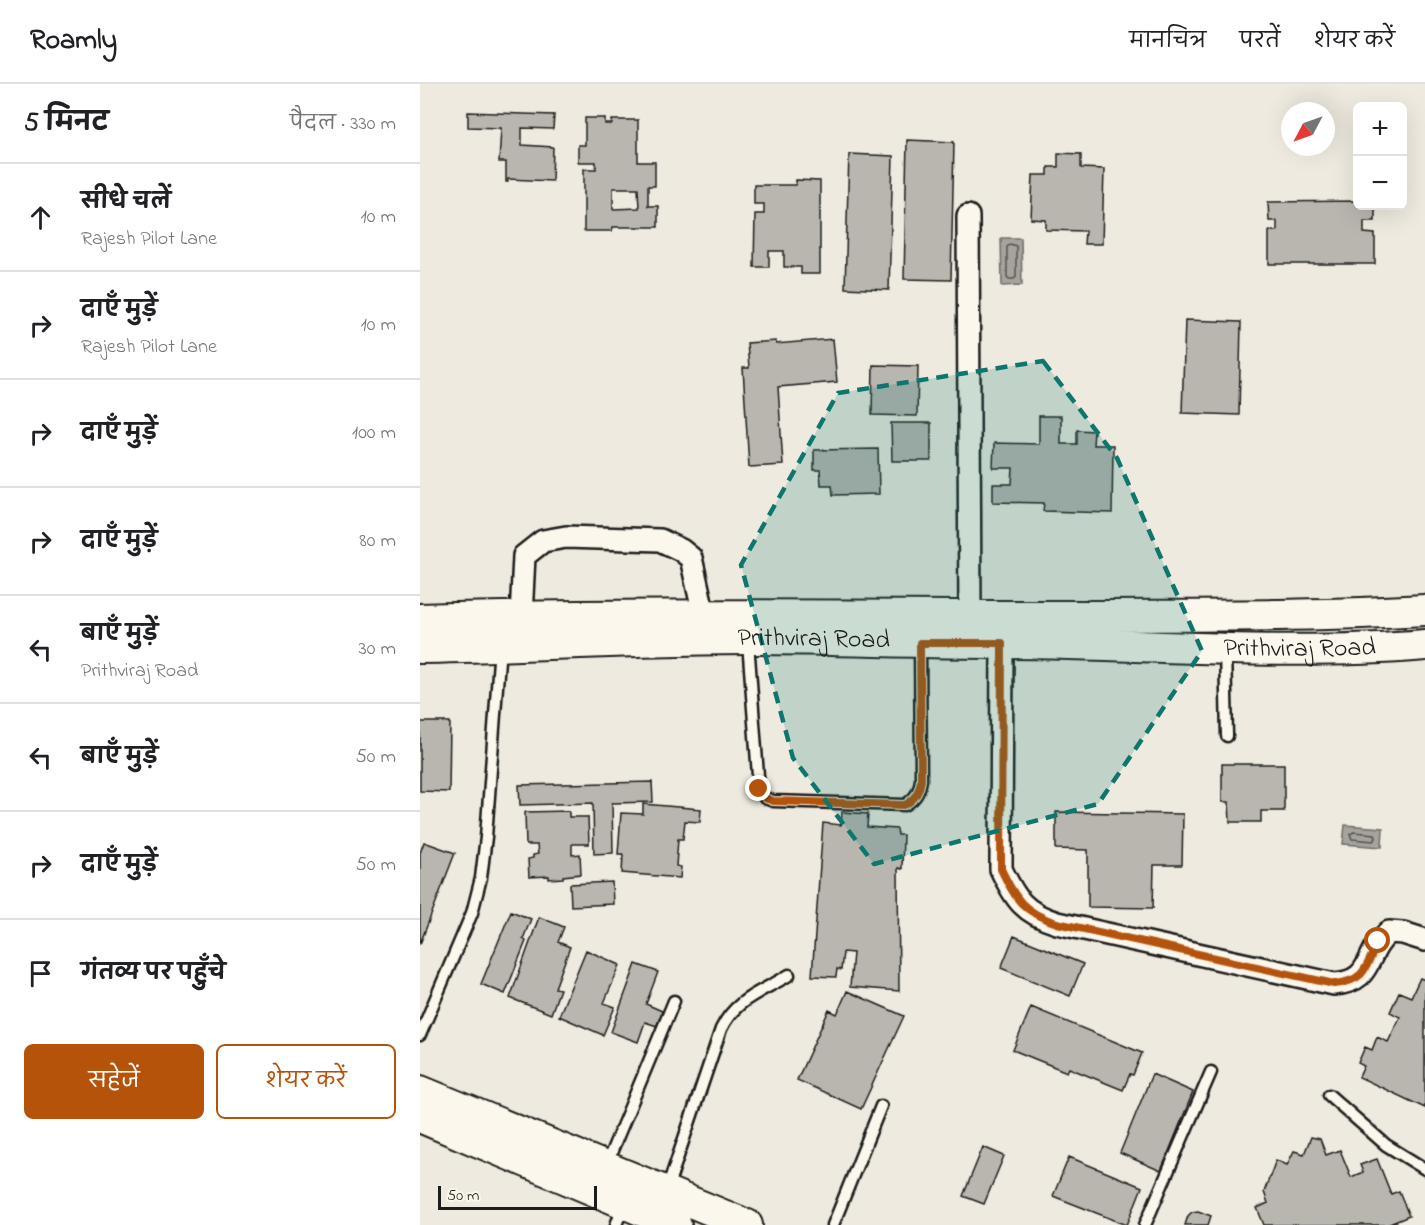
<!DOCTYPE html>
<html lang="hi">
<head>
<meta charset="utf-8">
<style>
	:root { --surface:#fff; --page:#f6f6f6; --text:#202124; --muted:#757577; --line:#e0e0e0; --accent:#b45309 }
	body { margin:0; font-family:"Indie Flower","Playpen Sans Deva",sans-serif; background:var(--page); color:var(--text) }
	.controls { position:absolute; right:18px; top:18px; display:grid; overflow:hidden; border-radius:9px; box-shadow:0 6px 24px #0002 }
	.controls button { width:54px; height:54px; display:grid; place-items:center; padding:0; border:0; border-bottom:2px solid var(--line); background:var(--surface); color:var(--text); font:30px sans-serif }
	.compass { position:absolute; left:861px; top:18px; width:54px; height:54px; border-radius:50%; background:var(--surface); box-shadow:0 6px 24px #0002; rotate:229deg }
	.scale { position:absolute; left:18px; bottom:15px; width:159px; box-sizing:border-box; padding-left:6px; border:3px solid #1c1c1c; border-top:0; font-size:16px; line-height:21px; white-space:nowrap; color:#1c1c1c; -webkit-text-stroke:4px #fbf7ec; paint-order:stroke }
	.stop { position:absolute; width:18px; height:18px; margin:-14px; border:4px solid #b45309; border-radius:50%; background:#fff }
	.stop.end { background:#b45309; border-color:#fff; box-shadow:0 2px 6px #0008 }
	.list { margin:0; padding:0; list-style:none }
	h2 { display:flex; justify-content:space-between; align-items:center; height:78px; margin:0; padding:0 24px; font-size:26px }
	h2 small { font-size:20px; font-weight:400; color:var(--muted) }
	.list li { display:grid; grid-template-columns:39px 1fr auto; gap:18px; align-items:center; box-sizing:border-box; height:108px; padding:0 24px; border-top:2px solid var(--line) }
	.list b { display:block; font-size:22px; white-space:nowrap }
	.list p { margin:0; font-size:20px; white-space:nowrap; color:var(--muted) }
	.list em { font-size:20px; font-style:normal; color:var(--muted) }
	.actions { display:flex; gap:12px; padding:18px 24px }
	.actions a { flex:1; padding:14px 0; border:2px solid var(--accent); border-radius:9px; text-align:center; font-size:21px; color:var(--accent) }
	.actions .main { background:var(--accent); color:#fff }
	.icon { flex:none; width:33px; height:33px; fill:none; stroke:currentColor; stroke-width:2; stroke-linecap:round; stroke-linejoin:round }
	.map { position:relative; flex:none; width:1005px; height:1141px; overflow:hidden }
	header { display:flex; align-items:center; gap:36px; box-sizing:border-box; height:84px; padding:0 30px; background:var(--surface); border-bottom:2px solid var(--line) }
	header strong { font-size:28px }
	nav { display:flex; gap:33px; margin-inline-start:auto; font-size:21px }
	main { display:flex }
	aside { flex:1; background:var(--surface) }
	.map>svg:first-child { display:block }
</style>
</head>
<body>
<header>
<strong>Roamly</strong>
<nav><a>मानचित्र</a><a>परतें</a><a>शेयर करें</a></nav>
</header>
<main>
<aside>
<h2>5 मिनट<small>पैदल · 330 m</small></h2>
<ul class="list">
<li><svg class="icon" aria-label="ahead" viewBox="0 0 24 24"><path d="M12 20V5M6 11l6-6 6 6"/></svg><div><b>सीधे चलें</b><p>Rajesh Pilot Lane</p></div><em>10 m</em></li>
<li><svg class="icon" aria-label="right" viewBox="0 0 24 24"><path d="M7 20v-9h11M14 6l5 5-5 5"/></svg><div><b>दाएँ मुड़ें</b><p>Rajesh Pilot Lane</p></div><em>10 m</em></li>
<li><svg class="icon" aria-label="right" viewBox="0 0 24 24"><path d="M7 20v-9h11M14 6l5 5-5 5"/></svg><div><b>दाएँ मुड़ें</b></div><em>100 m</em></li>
<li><svg class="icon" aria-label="right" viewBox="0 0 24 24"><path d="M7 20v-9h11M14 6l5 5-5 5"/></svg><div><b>दाएँ मुड़ें</b></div><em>80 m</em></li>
<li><svg class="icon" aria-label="left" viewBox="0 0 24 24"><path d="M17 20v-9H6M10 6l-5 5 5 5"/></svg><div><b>बाएँ मुड़ें</b><p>Prithviraj Road</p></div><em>30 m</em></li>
<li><svg class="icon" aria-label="left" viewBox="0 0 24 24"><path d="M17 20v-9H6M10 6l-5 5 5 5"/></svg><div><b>बाएँ मुड़ें</b></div><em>50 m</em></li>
<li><svg class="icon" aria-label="right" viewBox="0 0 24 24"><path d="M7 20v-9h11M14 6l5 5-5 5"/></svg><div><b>दाएँ मुड़ें</b></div><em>50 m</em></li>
<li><svg class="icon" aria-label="arrive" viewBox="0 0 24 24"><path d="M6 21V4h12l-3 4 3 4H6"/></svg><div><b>गंतव्य पर पहुँचे</b></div></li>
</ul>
<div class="actions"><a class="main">सहेजें</a><a>शेयर करें</a></div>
</aside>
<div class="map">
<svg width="1005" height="1141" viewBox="0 0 1005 1141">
	<rect width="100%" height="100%" fill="#eeeadf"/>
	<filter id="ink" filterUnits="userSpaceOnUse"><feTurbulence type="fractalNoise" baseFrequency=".0167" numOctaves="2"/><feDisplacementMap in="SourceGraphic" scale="12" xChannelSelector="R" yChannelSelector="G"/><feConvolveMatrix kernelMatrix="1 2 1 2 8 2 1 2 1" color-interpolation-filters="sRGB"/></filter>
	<g filter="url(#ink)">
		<!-- water -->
		<path fill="#a6a39d" stroke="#6f6d69" stroke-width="1.5" d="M581 154H601L602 201 582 202Z
			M925 741 963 744 962 763 923 760Z"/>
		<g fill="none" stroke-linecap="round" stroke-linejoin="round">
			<!-- shore -->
			<path stroke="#535250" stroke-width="1.5" d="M590 160 596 162V193L594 195H589L587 193V163Z
				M934 748 955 750 956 754 954 757 932 755 930 750Z"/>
		</g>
		<!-- building -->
		<path fill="#b9b6af" stroke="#1c1c1c" stroke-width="1.5" fill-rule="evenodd" d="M48 28 134 31 133 45 102 44V61L133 63 132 97 88 95V98H86V78H79L81 44 48 43Z
			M165 34H185V40H192V36H218V78H235V102H228V122H238V143H193L192 147H164V85H176V78H158V61H165ZM193 104H218L219 124 193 125Z
			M487 56 534 58 531 196 484 195Z
			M638 69 661 70V84L684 85 682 160H664L665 147 626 146V136L611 135 613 91H628V83H638Z
			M429 70 473 72 469 206 425 204Z
			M376 96 400 97V190H381V183H364V167H349V183H334L335 130H344V120H334V101H376Z
			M938 117V122H955V137H944V149L955 150V180H849V147H857V137H849L848 118Z
			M765 236 821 238 819 331 762 329Z
			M413 255 417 298 358 303 363 381 329 383 323 284H329L327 259 356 257V260Z
			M453 281 498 282 497 332 452 331Z
			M619 332H641V360H657V346L674 347 673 361H693L692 429 623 427 624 419 573 418V400H592L593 384H573L574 359 619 360Z
			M471 339H511V377H472Z
			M458 365 459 410 413 411 412 401H401L400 386H394V366Z
			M0 638H30L29 708 0 707Z
			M802 680H864V727H841V738H810L809 718H802Z
			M232 698 233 718 192 719 193 769 174 770 173 719 100 721 99 701Z
			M223 720 281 725 280 738 265 737 263 755H258L256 782 261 783 260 794 202 789 203 770H198L201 729 223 730Z
			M149 727V733H168L169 760H152V771L160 770 161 790 143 792V794L129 795V792L109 793 108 775 113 774V771L118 770 117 761H106L105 728Z
			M422 728 448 730 447 743 477 745 478 751H483L482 785 478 784 479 907 430 903 433 869 423 868 421 886 417 885 416 893 392 892 403 739 421 741Z
			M636 728 763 730 762 781H734L733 824 668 823V766L636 765Z
			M4 758 35 769 0 860V769Z
			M192 798 193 820 151 822 150 800Z
			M91 827 111 835 103 855 106 857 85 910 61 900Z
			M119 833 144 843 138 858 150 863 135 904 140 905 131 930 90 914Z
			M594 852 663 880 650 912 581 884Z
			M166 866 200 881 184 919 195 923 183 951 139 932Z
			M216 880 238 888 226 920 242 927 237 942 225 938 218 958 191 948Z
			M1000 894 1005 896V1024L939 993 944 982 938 979 945 963 952 966 957 953 968 958 980 933 970 928 979 908 991 913Z
			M427 907 484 932 441 1025 377 996 409 926 417 930Z
			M611 923 722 969 713 991 710 990 703 1006 649 984 647 988 593 966Z
			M732 990 773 1008 741 1087 700 1069Z
			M891 1053 900 1055 906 1071 920 1066 931 1093 943 1088 940 1081 957 1075 971 1110 979 1107 989 1132 967 1141H844L837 1124 848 1119 844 1108 856 1076 867 1081 874 1067 884 1070Z
			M563 1063 584 1072 564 1120 543 1112Z
			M649 1073 722 1103 707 1141 633 1112Z
			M778 1127 791 1132 788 1141H765L768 1132 772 1128Z"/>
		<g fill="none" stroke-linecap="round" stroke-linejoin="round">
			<defs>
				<path id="service" d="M328 558 339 705 345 714 353 717 485 721C496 714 499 708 501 696L500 559
					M805 566 807 652
					M0 951 52 829 61 794 66 753 80 562
					M909 1011 966 1061 1005 1085
					M186 1081 254 917
					M247 1105 301 945C316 914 342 908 369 891
					M196 1141 203 1122
					M413 1141 461 1022
					M725 1141 791 988"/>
				<path id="minor" d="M548 132 550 533
					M101 533 104 472 123 457 146 453 240 456 261 466 271 474 284 531 285 545
					M582 559 581 785C595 815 604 829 637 839L914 900C955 897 943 870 969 848L983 849 1005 856"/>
				<g id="secondary">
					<path d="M0 535C215 529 431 532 646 532 766 531 886 533 1005 526"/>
					<path id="s1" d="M0 564C109 562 219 555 328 555 413 555 497 559 581 559 722 559 864 573 1005 561"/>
					<path d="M0 1007 327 1141"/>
					<path d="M0 1033 256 1141"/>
				</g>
			</defs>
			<!-- service casing -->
			<use href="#service" stroke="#1c1c1c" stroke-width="15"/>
			<!-- minor casing -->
			<use href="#minor" stroke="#1c1c1c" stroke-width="26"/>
			<!-- secondary casing -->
			<use href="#secondary" stroke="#1c1c1c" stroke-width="34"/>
			<!-- service -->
			<use href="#service" stroke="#fbf7ec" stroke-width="10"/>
			<!-- minor -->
			<use href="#minor" stroke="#fbf7ec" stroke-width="21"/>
			<!-- secondary -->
			<use href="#secondary" stroke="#fbf7ec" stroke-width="30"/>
		</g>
	</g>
	<g fill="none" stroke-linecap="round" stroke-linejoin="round" filter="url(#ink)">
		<!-- route -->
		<path stroke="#b45309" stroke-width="8" d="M339 705 345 714 353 717 485 721C496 714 499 708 501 696L500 559H582L581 785C595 815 604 829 637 839L914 900C946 897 946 883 958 857"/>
	</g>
	<!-- marked area -->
	<path fill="#0f766e" fill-opacity="0.2" stroke="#0f766e" stroke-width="4.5" stroke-dasharray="12 8" stroke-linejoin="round" d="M623 277 697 374 782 567 678 720 454 780 373 674 321 481 418 309Z"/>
	<g text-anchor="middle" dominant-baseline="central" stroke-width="6" stroke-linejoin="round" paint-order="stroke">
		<!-- street labels -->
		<g font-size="26" fill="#1c1c1c" stroke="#fbf7ec">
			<text stroke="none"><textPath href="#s1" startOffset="394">Prithviraj Road</textPath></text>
			<text stroke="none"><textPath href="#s1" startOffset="880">Prithviraj Road</textPath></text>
		</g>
	</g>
</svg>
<div class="controls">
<button>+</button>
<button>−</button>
</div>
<svg class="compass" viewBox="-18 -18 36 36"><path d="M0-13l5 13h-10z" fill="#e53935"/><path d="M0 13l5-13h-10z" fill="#757577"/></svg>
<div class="scale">50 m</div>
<div class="stop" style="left:958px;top:857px"></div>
<div class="stop end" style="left:339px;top:705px"></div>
</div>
</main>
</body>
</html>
